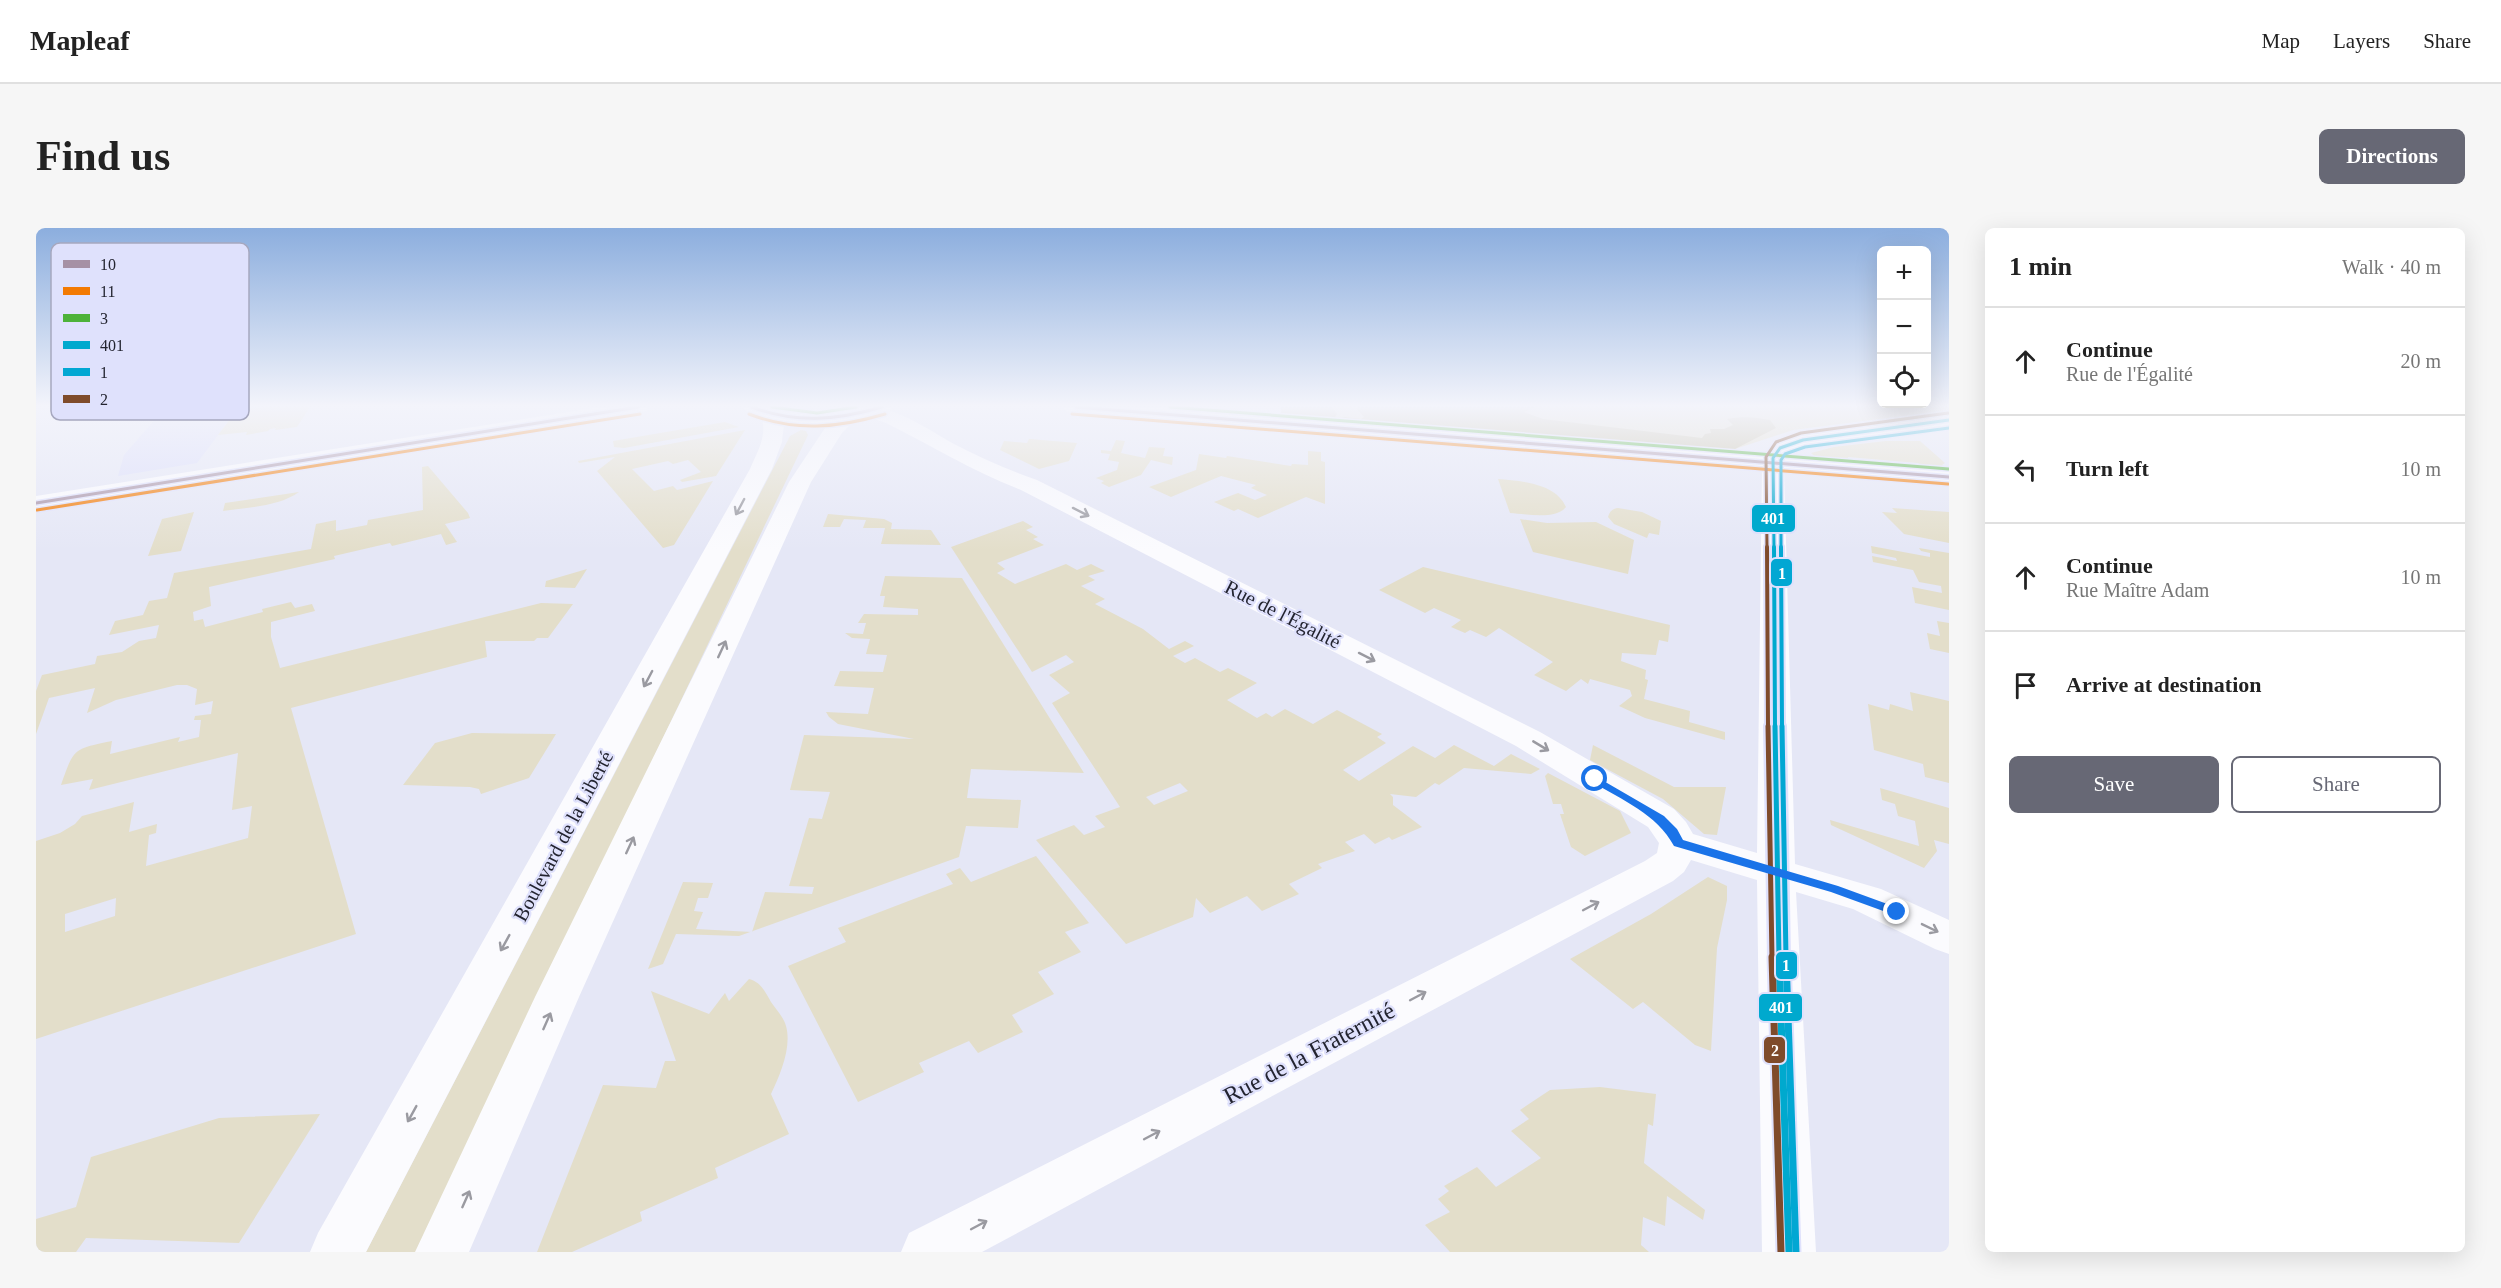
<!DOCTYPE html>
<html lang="en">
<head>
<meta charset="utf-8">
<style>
	:root { --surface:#fff; --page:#f6f6f6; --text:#222; --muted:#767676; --line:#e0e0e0; --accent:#676875 }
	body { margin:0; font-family:"Times New Roman",serif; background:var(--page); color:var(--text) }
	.controls { position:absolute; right:18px; top:18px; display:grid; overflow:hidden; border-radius:9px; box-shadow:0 6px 24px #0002 }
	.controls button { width:54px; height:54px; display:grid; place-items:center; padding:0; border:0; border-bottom:2px solid var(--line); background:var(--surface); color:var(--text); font:30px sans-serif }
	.stop { position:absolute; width:18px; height:18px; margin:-14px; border:4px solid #1a73e8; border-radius:50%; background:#fff }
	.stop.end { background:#1a73e8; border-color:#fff; box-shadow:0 2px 6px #0008 }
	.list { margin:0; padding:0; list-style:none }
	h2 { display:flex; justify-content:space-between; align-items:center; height:78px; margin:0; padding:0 24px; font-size:26px }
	h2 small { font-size:20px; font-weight:400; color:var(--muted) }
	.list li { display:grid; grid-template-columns:39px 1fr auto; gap:18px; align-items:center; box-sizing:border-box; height:108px; padding:0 24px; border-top:2px solid var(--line) }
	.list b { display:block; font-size:22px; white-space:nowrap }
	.list p { margin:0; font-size:20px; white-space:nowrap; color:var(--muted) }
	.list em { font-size:20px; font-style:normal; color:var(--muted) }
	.actions { display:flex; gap:12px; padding:18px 24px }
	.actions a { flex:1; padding:14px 0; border:2px solid var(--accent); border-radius:9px; text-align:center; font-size:21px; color:var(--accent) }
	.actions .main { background:var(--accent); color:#fff }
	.icon { flex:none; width:33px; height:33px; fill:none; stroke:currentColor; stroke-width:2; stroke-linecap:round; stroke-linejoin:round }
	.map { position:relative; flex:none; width:1913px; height:1024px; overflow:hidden; border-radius:9px }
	header { display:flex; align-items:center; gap:36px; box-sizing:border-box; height:84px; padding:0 30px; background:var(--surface); border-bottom:2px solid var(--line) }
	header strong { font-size:28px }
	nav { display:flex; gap:33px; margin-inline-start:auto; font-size:21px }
	.intro { display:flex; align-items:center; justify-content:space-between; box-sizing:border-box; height:144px; padding:0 36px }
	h1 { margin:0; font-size:42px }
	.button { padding:15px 27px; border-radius:9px; background:var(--accent); color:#fff; font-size:21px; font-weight:700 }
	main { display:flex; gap:36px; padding:0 36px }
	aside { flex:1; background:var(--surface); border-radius:9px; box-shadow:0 6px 24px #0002 }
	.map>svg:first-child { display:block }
</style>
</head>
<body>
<header>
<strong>Mapleaf</strong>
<nav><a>Map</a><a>Layers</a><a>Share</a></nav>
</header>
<div class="intro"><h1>Find us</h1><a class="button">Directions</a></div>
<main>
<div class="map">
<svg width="1913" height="1024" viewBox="0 0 1913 1024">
	<rect width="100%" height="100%" fill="#e5e7f6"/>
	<!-- built -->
	<path fill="#dbddfa" d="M130 179H229L201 182 161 235 82 248 88 227Z"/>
	<!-- green -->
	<path fill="#e3deca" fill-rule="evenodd" d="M229 179H274L261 199 239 202 240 200 234 201 232 203 210 207 211 204 182 207 201 182Z
		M1245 179H1913V182L1757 202 1699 221 1685 223 1243 187 1245 185Z
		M689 194 703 199 588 220 578 219 577 213Z
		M709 202 680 248 646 254 644 252 665 244 652 232 637 236 632 233 596 241 618 263 637 258 641 262 677 253 638 317 627 320 561 243 579 229 543 235 542 233Z
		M765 202 770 203 772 207 381 1024H330L754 208Z
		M993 211H994L1041 215 1033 233 1003 241 964 222 968 213 991 215Z
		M1080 212 1089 213 1085 225 1109 230 1113 219 1129 220 1127 228 1137 229 1136 237 1115 232 1105 247 1073 259 1065 255 1068 253 1060 250 1081 242 1083 234 1072 232 1074 226 1065 225V222L1075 223Z
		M1850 213H1884L1909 235 1906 237 1912 244 1890 242 1882 235 1812 229 1811 235 1784 233 1775 225 1798 219Z
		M1272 223 1285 224V233L1289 234V276L1270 269 1222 290 1202 281 1198 283 1178 274 1202 265 1219 272 1231 267 1215 260 1220 257 1185 248 1135 269 1113 259 1160 242 1163 226 1190 230 1191 228 1255 238 1256 236 1272 237Z
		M392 238 432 285 434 290 409 296 421 314 410 317 405 306 356 318 354 315 298 328 299 331 173 359 175 378 157 384 158 393 167 391 169 399 227 384 226 381 255 374 259 380 276 376 279 383 235 394V409L244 440 505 375 537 376 512 410H501L498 413H449L451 429 255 480 320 706 0 811V613L24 605 39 596 46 588 98 574 93 604 121 596 120 605 113 607 110 638 212 610 216 578 196 582 202 525 53 562 57 551 25 557C38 520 37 521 76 513L74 526 144 509 142 514 163 509 165 492H158L159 488 175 486 177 473 159 477 161 461 151 457H141L80 472 51 485 59 460 13 470 0 506V463L6 447 59 436 61 428 86 424 103 413 120 410 123 397 73 407 79 393 107 387 113 373 131 370 138 345 275 321 280 296 300 292V303L331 297 332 292 387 282 386 239ZM80 670 79 688 29 704V686Z
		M1462 251C1484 253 1520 255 1530 279 1520 292 1491 286 1474 285Z
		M263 264C242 279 212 279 187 283L189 275Z
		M1582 280 1606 284 1625 293 1623 307 1613 305 1611 310 1578 296 1572 289C1574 283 1576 281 1582 280Z
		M1856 280 1913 284V315L1868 306 1846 284 1861 285Z
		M158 284 145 323 112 328 126 291Z
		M792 286 848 291 856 295 855 301 895 302 905 317 845 316 849 300H827L830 292 808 291 804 299H787Z
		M1484 291 1511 295 1560 294 1598 312 1592 346 1497 324Z
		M987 293 997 299 990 302 1002 309 997 311 1008 317 961 335 969 341 961 345 979 356 1030 336 1041 342 1055 336 1069 343 1052 348 1059 352 1045 358 1069 371 1059 376 1107 401 1133 421 1149 413 1158 418 1137 428 1149 435 1159 430 1184 444 1192 440 1221 455 1191 472 1221 490 1230 485 1236 489 1249 481 1277 496 1301 482 1346 506 1341 509 1350 515 1307 542 1323 553 1377 518 1399 530 1418 517 1458 538 1475 526 1504 541 1495 546 1428 540 1403 557 1399 555 1380 569 1354 566 1357 569V577L1386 599 1356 612 1353 609 1339 616 1328 606 1309 614 1319 623 1282 636 1286 640 1253 656 1263 666 1226 683 1211 668 1174 685 1160 670 1157 689 1090 716 1000 612 1038 597 1048 607 1069 599 1059 588 1084 579 1016 475 1034 465 1013 447 1038 434 1030 427 996 444 915 319ZM1144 555 1152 563 1118 577 1110 569Z
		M1835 318 1894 329V325L1885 323 1883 320 1913 325V382L1879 375 1876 359 1906 365 1905 358 1883 354 1877 342 1837 334 1836 328 1861 333 1860 330 1836 325Z
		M1387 339 1634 397 1632 414 1623 412 1620 427 1586 425 1585 433 1610 442 1609 451 1612 452 1608 471 1654 483 1653 494 1689 504V512L1609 490 1583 478 1596 468 1594 462 1554 451 1552 456 1545 451 1530 463 1498 447 1517 434 1463 400 1450 409 1434 402 1429 405 1415 399 1425 392 1398 380 1389 385 1343 362Z
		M551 341 539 360 509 359 510 353Z
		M849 348 926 350 1048 545 935 541 931 570 985 572 982 600 930 598 923 629 703 708 640 706 627 736 612 741 647 654 677 655 672 670H662L658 683 667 684 660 701 716 704 729 664 776 666 778 659 753 658 773 590 786 591 794 564 754 562 768 507 878 511 802 496 793 489 790 484 832 486 838 460 798 458 804 443 847 444 851 427 830 426 834 411 816 410 809 405 827 406 830 395H822L828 386 882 387V381L847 379 849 368H844Z
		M1901 393 1913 395V425L1894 421 1891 405 1904 408Z
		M1874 464 1913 473V555L1889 549 1887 536 1838 522 1832 476 1853 482 1854 476 1877 483Z
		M436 505 520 506 493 550 445 566 443 561 434 559 367 557 399 515Z
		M1557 517 1638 559H1690L1681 607 1668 606 1627 571 1554 532Z
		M1512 545 1584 583 1595 605 1549 628 1535 619 1524 586H1528L1525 576H1517L1509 548Z
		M1844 560 1913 580V616L1898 612 1901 623 1888 640 1795 597 1794 592 1883 618 1879 593 1862 588 1859 576 1846 572Z
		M1000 628 1053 695 1029 704 1045 724 1002 744 1018 766 976 787 987 804 942 825 933 813 883 835 888 844 822 874 752 738 810 714 802 700 917 656 910 646 924 640 935 654Z
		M1672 649 1691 658V672L1681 720 1675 823 1659 817 1607 774 1597 781 1534 731 1615 686Z
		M713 751C725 754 729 764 735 774 740 781 748 790 750 798 756 819 744 847 735 866L753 906 679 940 682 950 604 984 606 993 536 1024H501L567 857 620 860 629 833H640L615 763 673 786 689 765 693 773Z
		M1564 859 1620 866 1617 898 1612 896 1608 935 1669 982 1667 992 1631 968 1629 998 1607 989 1605 1017 1613 1024H1414L1389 997 1414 984 1402 971 1413 963 1408 958 1441 939 1460 959 1505 930 1475 903 1493 891 1484 882 1514 862Z
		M284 886 203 1015 50 1010 40 1024H0V991L40 979 55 929 183 890Z"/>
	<!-- forest -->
	<path fill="#c7c0a5" d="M1245 179H1296L1301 186 1298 191 1243 187 1245 185Z
		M1322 179H1499L1488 184 1507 191 1666 210 1669 206 1675 205 1674 201H1688L1697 197 1691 191C1707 188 1718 189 1734 192L1740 200 1699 221 1685 223 1300 191 1309 189 1325 191 1328 189 1321 181Z"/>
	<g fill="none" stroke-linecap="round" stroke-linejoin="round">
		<!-- minor -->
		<path fill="#fbfbfe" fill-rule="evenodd" d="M828 179C863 179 890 201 920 217 947 231 973 242 1001 252L1504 504 1638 581 1650 594 1657 606 1721 625 1726 241 1037 185 1030 183 1027 179H1115L1728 228 1736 215 1767 206 1913 186V198L1771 218 1752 225 1748 229 1913 242V256L1748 242 1759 636 1845 661 1913 692V726L1899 721 1817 681 1760 664 1780 1024H1726L1721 652 1655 632 1648 644 1637 653 946 1024H865L873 1005 1609 633 1621 625 1623 615 1612 599 1480 518 985 262C938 244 898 219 854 197 845 192 831 191 825 183Z"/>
		<!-- major -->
		<path fill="#fbfbfe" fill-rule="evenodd" d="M564 179H613L610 183 603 185 0 282V268Z
			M733 179C764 193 796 181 828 179 837 179 847 179 857 179L854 183 818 193 806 205 775 254 543 769 433 1024H379L499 769 753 254 791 197 748 196 746 214 736 241 330 1024H274L282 1005 714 241C721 225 731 208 726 191L711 184 708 180Z"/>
		<defs>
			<path id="bus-1" d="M716 179C760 196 801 192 846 179
				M1040 179 1913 249
				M0 275 602 179"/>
			<path id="bus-2" d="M713 186C759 204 802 200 849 186
				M1036 186 1912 256
				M1 282 604 186"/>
			<path id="bus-3" d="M736 179 781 185 820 179
				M1134 179 1913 241"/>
			<path id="bus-4-far3" d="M1738 320 1737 230 1744 220 1767 212 1913 192"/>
			<path id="bus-4-far2" d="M1738 319 1739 500"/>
			<path id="bus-4-far1" d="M1739 498 1743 730"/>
			<path id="bus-4" d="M1743 729 1753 1024"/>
			<path id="bus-5-far3" d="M1745 320V232L1749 226 1769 219 1913 200"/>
			<path id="bus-5-far2" d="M1745 319 1746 500"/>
			<path id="bus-5-far1" d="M1746 498 1750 730"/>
			<path id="bus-5" d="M1750 729 1760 1024"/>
			<path id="bus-6-far3" d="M1731 320 1730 229 1740 214 1765 205 1912 185"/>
			<path id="bus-6-far2" d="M1731 319 1732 500"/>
			<path id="bus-6-far1" d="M1732 498 1736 730"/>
			<path id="bus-6" d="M1736 729 1745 1024"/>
		</defs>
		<!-- bus-1 casing -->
		<use href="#bus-1" stroke="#dfe1fc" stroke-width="6"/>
		<!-- bus-2 casing -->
		<use href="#bus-2" stroke="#dfe1fc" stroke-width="6"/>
		<!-- bus-3 casing -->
		<use href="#bus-3" stroke="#dfe1fc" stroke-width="6"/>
		<!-- bus-4-far3 casing -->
		<use href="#bus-4-far3" stroke="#dfe1fc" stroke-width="6"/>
		<!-- bus-4-far2 casing -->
		<use href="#bus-4-far2" stroke="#dfe1fc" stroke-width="8"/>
		<!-- bus-4-far1 casing -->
		<use href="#bus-4-far1" stroke="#dfe1fc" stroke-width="10"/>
		<!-- bus-4 casing -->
		<use href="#bus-4" stroke="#dfe1fc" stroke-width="11"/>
		<!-- bus-5-far3 casing -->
		<use href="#bus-5-far3" stroke="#dfe1fc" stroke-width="6"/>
		<!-- bus-5-far2 casing -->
		<use href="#bus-5-far2" stroke="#dfe1fc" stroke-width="8"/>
		<!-- bus-5-far1 casing -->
		<use href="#bus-5-far1" stroke="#dfe1fc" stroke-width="10"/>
		<!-- bus-5 casing -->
		<use href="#bus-5" stroke="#dfe1fc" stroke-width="11"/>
		<!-- bus-6-far3 casing -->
		<use href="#bus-6-far3" stroke="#dfe1fc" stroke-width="6"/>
		<!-- bus-6-far2 casing -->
		<use href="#bus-6-far2" stroke="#dfe1fc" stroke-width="8"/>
		<!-- bus-6-far1 casing -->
		<use href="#bus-6-far1" stroke="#dfe1fc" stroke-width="10"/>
		<!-- bus-6 casing -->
		<use href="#bus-6" stroke="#dfe1fc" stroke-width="11"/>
		<!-- bus-1 -->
		<use href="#bus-1" stroke="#a691a5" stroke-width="3"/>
		<!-- bus-2 -->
		<use href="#bus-2" stroke="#f37a02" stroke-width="3"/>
		<!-- bus-3 -->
		<use href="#bus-3" stroke="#4db239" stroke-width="3"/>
		<!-- bus-4-far3 -->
		<use href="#bus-4-far3" stroke="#00a9ce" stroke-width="3"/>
		<!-- bus-4-far2 -->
		<use href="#bus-4-far2" stroke="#00a9ce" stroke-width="4"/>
		<!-- bus-4-far1 -->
		<use href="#bus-4-far1" stroke="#00a9ce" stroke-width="5"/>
		<!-- bus-4 -->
		<use href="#bus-4" stroke="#00a9ce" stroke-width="7"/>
		<!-- bus-5-far3 -->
		<use href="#bus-5-far3" stroke="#02a7d3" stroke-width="3"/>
		<!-- bus-5-far2 -->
		<use href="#bus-5-far2" stroke="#02a7d3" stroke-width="4"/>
		<!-- bus-5-far1 -->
		<use href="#bus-5-far1" stroke="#02a7d3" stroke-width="5"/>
		<!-- bus-5 -->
		<use href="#bus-5" stroke="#02a7d3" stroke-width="7"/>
		<!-- bus-6-far3 -->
		<use href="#bus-6-far3" stroke="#7f4b2b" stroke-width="3"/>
		<!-- bus-6-far2 -->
		<use href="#bus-6-far2" stroke="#7f4b2b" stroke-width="4"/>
		<!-- bus-6-far1 -->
		<use href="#bus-6-far1" stroke="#7f4b2b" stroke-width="5"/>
		<!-- bus-6 -->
		<use href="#bus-6" stroke="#7f4b2b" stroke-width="7"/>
	</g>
	<!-- one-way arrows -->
	<defs><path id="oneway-shaft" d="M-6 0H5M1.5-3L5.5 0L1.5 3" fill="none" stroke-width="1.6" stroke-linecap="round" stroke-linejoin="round" transform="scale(1.5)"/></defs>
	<g stroke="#9a9aa1">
		<use href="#oneway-shaft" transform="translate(704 279) rotate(118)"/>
		<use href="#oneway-shaft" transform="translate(1045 284) rotate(27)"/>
		<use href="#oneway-shaft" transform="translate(686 421) rotate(-65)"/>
		<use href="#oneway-shaft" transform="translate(1331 429) rotate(27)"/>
		<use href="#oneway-shaft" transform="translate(612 451) rotate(118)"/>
		<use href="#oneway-shaft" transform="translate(1505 518) rotate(31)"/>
		<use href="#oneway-shaft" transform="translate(594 617) rotate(-65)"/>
		<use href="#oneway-shaft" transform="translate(1555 678) rotate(-28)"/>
		<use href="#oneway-shaft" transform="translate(1894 700) rotate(26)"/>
		<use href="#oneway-shaft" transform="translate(469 715) rotate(119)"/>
		<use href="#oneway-shaft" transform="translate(1382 768) rotate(-28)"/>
		<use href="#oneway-shaft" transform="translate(511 793) rotate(-66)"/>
		<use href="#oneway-shaft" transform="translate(376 886) rotate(119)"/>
		<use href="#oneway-shaft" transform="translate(1116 907) rotate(-28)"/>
		<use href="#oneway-shaft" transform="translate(430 971) rotate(-66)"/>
		<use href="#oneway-shaft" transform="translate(943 997) rotate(-28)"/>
	</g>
	<!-- sky -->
	<linearGradient id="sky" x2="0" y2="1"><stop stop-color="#8caede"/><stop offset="0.55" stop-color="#f3f4fb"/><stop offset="1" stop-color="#f3f4fb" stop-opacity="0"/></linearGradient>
	<rect width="1913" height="323" fill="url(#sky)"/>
	<!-- route -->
	<path fill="#1a73e8" d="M1559 548 1628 588 1641 601 1647 612 1802 658 1865 681 1867 684 1861 688 1795 664 1638 618C1621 586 1586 572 1556 554L1554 551Z"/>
	<g text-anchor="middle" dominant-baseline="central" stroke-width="4.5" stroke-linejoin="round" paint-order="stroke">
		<!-- street labels -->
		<g font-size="20" fill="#232430" stroke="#dfe1fc">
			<text transform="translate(1247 386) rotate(27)">Rue de l'Égalité</text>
			<text transform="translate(527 608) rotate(-62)">Boulevard de la Liberté</text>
		</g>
		<!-- near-street labels -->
		<g font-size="24" fill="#232430" stroke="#dfe1fc">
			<text transform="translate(1273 825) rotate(-28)">Rue de la Fraternité</text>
		</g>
	</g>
	<!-- legend -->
	<rect x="15" y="15" width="198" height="177" rx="9" fill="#dfe1fc" stroke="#a7a8bf" stroke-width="1.5"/>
	<rect x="27" y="32" width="27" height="8" fill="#a691a5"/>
	<rect x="27" y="59" width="27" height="8" fill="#f37a02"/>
	<rect x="27" y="86" width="27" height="8" fill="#4db239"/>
	<rect x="27" y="113" width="27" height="8" fill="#00a9ce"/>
	<rect x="27" y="140" width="27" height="8" fill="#02a7d3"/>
	<rect x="27" y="167" width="27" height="8" fill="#7f4b2b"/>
	<g font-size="16" fill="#232430">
		<text x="64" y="42">10</text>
		<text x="64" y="69">11</text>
		<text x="64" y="96">3</text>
		<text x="64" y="123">401</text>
		<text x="64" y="150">1</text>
		<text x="64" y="177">2</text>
	</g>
	<g stroke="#dfe1fc" stroke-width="2">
		<rect x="1715" y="276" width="45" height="29" rx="6" fill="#00a9ce"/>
		<rect x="1734" y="330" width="23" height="29" rx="6" fill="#02a7d3"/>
		<rect x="1739" y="723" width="23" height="29" rx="6" fill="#02a7d3"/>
		<rect x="1722" y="765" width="45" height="29" rx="6" fill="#00a9ce"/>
		<rect x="1727" y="808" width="23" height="28" rx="6" fill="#7f4b2b"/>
	</g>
	<g font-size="16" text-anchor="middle" font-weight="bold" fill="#fff">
		<text x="1737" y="296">401</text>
		<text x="1746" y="351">1</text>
		<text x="1750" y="743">1</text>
		<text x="1745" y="785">401</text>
		<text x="1739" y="828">2</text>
	</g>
</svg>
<div class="controls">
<button>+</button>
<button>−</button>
<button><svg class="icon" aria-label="locate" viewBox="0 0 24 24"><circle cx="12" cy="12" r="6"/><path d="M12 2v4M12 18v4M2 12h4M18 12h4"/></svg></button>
</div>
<div class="stop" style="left:1559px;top:551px"></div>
<div class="stop end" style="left:1861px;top:684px"></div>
</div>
<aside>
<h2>1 min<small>Walk · 40 m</small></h2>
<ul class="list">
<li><svg class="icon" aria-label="ahead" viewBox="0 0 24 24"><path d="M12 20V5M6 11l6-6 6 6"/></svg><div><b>Continue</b><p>Rue de l'Égalité</p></div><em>20 m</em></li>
<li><svg class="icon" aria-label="left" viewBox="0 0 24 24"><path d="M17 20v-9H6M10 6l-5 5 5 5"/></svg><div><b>Turn left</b></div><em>10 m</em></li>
<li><svg class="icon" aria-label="ahead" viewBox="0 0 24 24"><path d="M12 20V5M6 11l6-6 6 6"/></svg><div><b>Continue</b><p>Rue Maître Adam</p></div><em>10 m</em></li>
<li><svg class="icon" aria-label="arrive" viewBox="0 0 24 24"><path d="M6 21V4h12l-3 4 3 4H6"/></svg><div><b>Arrive at destination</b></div></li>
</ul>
<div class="actions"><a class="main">Save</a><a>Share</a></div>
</aside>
</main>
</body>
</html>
